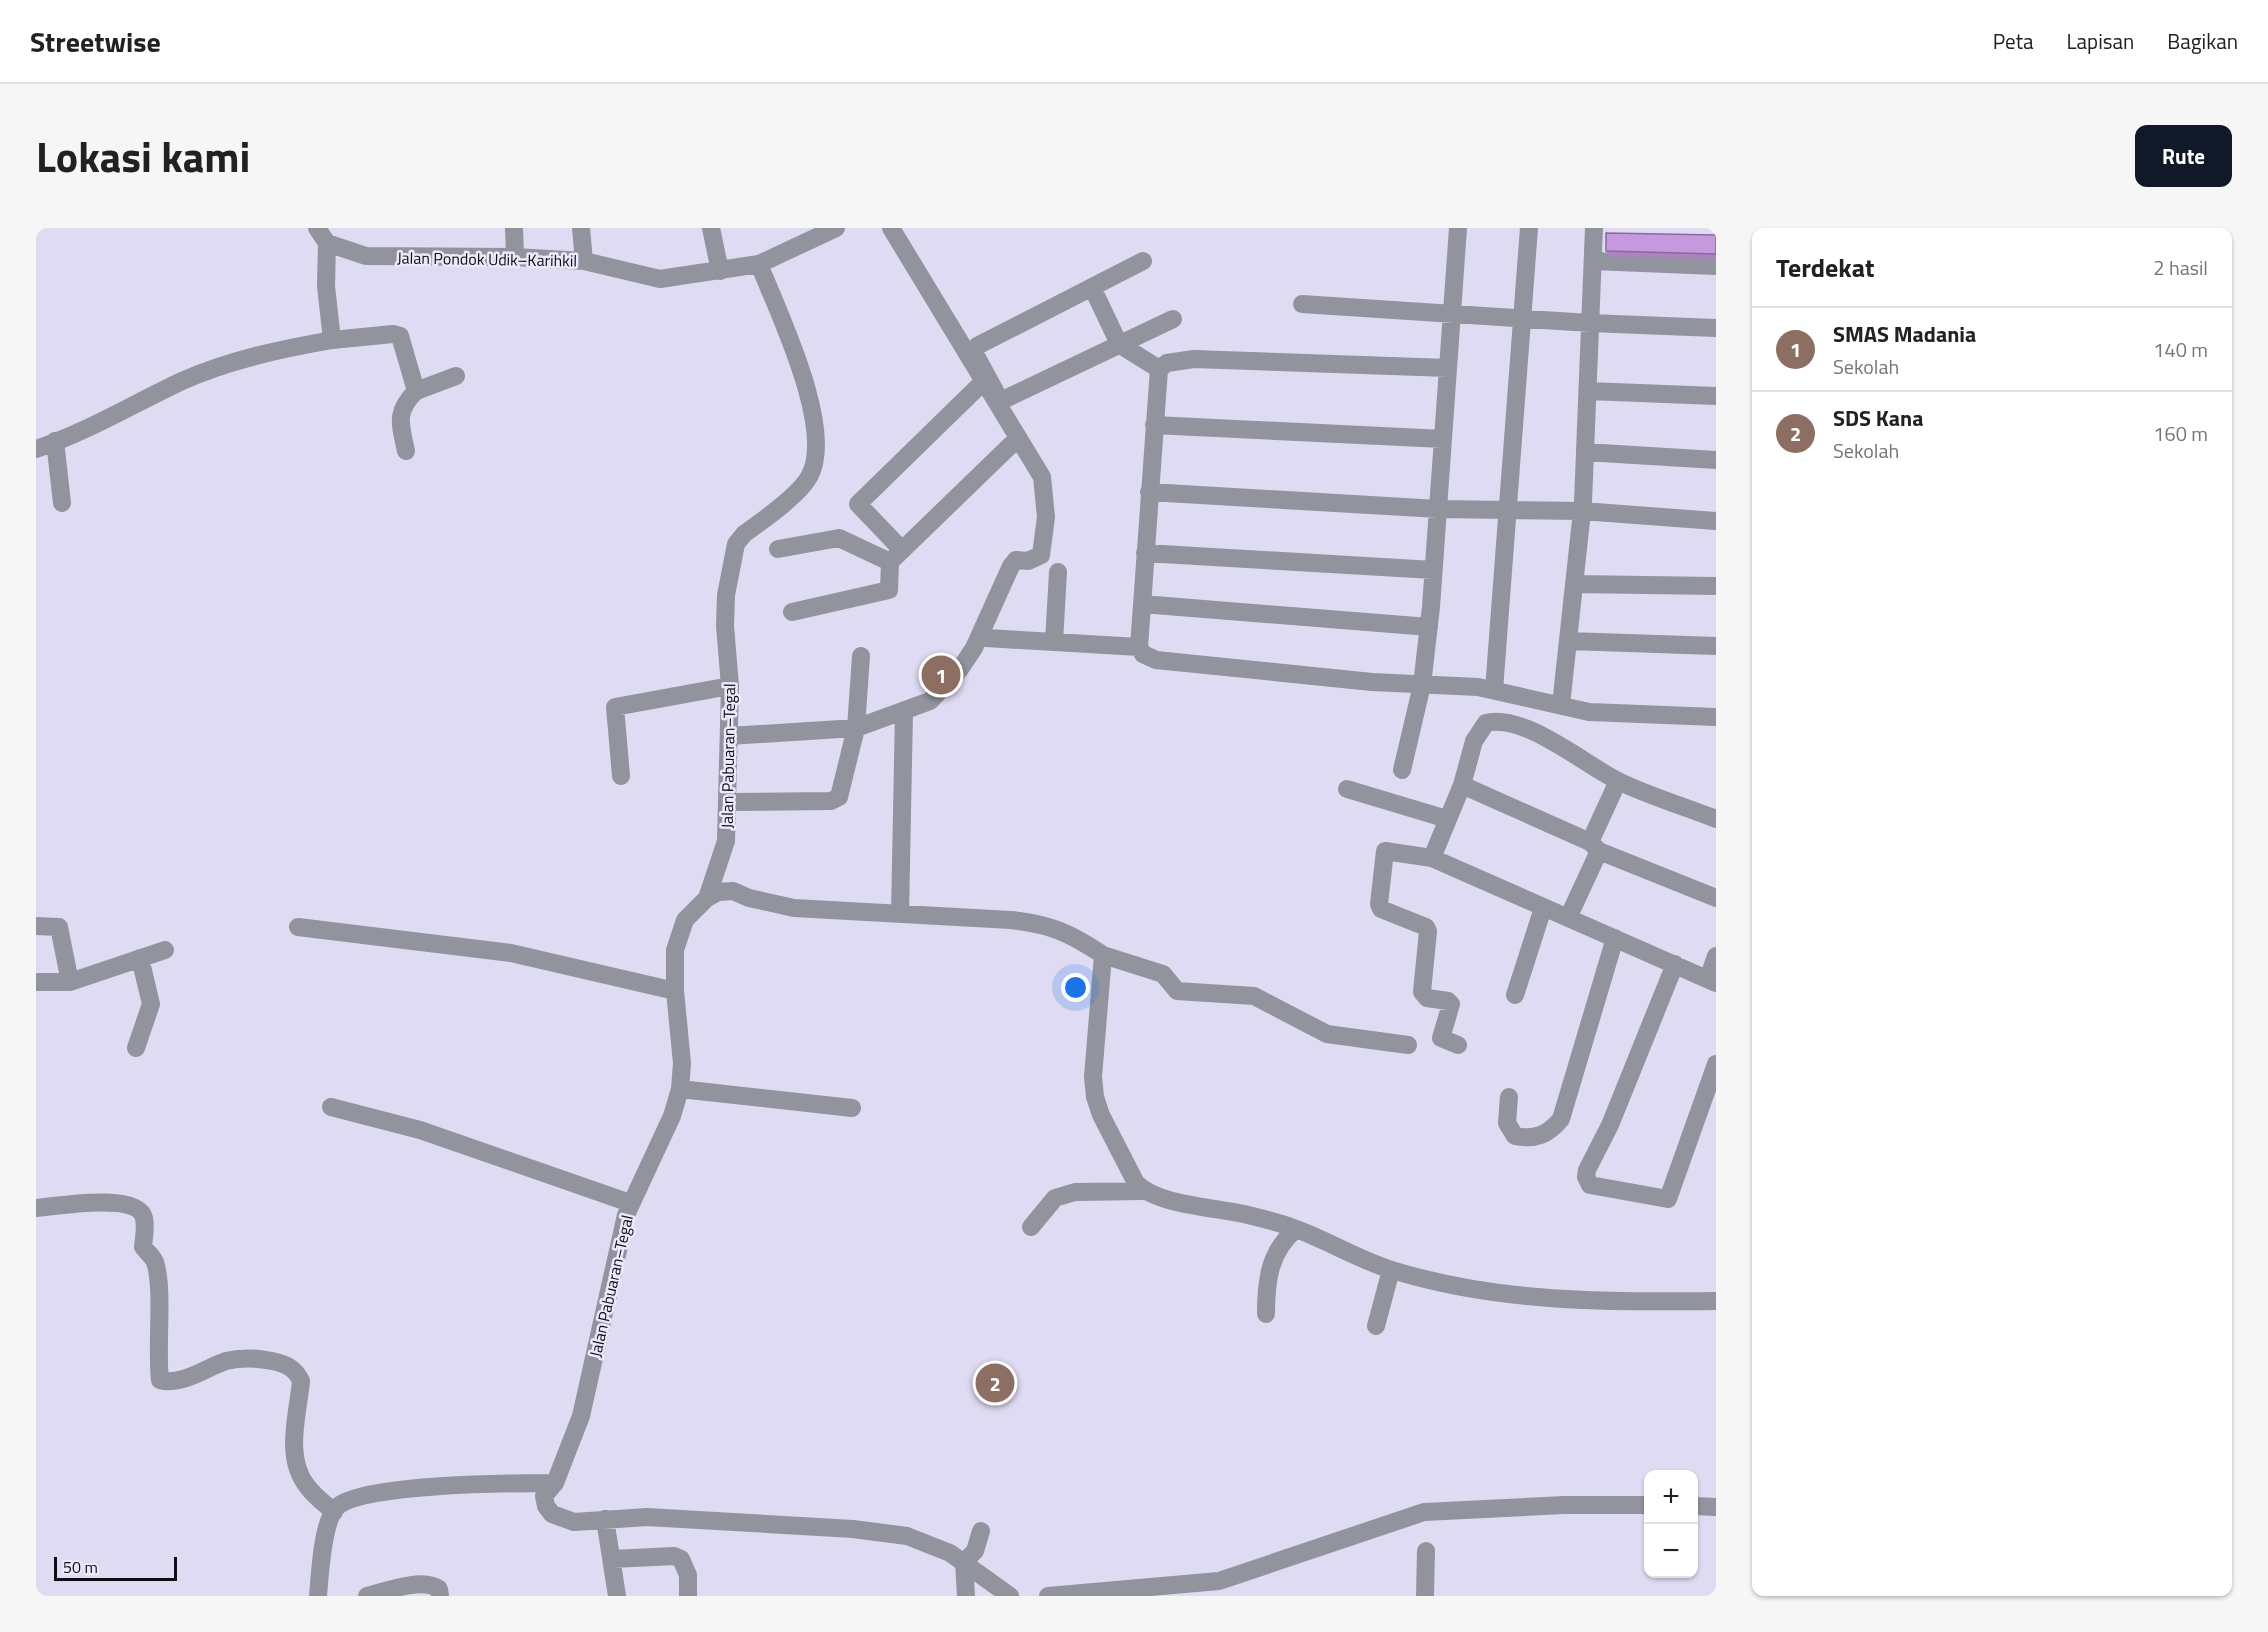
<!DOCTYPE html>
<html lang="id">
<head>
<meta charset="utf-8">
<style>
	:root { --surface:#fff; --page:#f6f6f6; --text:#202124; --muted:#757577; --line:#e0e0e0; --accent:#111827 }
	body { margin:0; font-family:"Titillium Web",sans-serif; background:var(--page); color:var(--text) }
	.controls { position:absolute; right:18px; bottom:18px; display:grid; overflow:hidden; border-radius:12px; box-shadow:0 2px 4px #0004 }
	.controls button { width:54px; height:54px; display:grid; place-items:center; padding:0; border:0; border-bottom:2px solid var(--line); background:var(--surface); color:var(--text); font:30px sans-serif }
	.scale { position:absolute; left:18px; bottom:15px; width:123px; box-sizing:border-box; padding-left:6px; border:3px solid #0e0c14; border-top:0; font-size:16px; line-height:21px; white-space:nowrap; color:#0e0c14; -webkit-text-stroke:4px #ece9fc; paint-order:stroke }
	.you { position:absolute; left:1040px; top:760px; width:21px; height:21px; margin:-15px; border:4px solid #fff; border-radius:50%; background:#1a73e8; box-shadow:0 0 0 9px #1a73e833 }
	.badge { display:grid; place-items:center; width:39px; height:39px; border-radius:50%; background:var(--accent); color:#fff; font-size:20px; font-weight:700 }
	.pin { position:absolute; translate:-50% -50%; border:3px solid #fff; box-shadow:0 2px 6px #0006 }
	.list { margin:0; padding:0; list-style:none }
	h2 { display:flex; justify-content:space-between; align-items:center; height:78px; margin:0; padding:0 24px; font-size:26px }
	h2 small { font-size:20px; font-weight:400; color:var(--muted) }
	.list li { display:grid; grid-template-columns:39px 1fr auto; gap:18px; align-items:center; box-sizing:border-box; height:84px; padding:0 24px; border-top:2px solid var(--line) }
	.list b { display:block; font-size:22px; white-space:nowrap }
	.list p { margin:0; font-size:20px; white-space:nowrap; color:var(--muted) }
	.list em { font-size:20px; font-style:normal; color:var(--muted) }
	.map { position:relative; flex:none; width:1680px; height:1368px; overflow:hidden; border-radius:12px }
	header { display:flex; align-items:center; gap:36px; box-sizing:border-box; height:84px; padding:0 30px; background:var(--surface); border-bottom:2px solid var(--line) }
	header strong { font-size:28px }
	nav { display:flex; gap:33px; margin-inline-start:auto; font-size:21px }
	.intro { display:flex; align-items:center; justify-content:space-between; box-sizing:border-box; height:144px; padding:0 36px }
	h1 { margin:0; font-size:42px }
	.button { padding:15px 27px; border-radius:12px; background:var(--accent); color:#fff; font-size:21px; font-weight:700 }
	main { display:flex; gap:36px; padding:0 36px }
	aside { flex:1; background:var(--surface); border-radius:12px; box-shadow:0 2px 4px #0004 }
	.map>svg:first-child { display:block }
</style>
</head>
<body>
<header>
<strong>Streetwise</strong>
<nav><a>Peta</a><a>Lapisan</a><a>Bagikan</a></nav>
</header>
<div class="intro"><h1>Lokasi kami</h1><a class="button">Rute</a></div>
<main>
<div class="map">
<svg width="1680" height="1368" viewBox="0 0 1680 1368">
	<rect width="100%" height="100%" fill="#dfdbf3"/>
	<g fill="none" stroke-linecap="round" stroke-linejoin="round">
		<!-- minor -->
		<path stroke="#91939d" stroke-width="18" d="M281 0 291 15 330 28 479 29 548 33 624 51 723 36 800 0
			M478 0 479 29
			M545 0 548 33
			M675 0 684 43
			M1107 33 941 118 939 126 963 170H971L1137 91
			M1557 33 1680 38
			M1056 59 1083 116 1123 141
			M1266 76 1554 95 1680 100
			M296 112 357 106 364 108 380 163 420 148
			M1412 140 1158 131 1131 135 1123 141 1103 419 1107 426 1120 432 1336 454 1442 459 1553 484 1680 489
			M1552 163 1680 168
			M1118 197 1407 211
			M19 213 26 275
			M0 221C51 204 97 176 146 153 193 132 245 121 296 112L290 58 291 15
			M370 223C364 195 359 184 380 163
			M1549 224 1680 232
			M1113 264 1402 281 1546 283 1680 293
			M742 321 803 310 854 334 853 362 756 384
			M866 322 822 276 946 155
			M1109 325 1397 342
			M857 331 981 211
			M1538 356 1680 358
			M1106 376 1393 399
			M950 410 1103 419
			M1532 413 1680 418
			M1018 414 1022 344
			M1458 462 1493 0
			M1525 477 1547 274 1558 0
			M693 508 820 500 894 473 924 441 938 420 975 338 980 332 992 333 1005 327 1010 289 1006 249 855 0
			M1366 542 1386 457 1395 379 1422 0
			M585 548 579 479 694 458
			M1582 553 1554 614 1563 623 1680 670
			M1426 557 1554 614
			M1311 561 1411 591
			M693 574 795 573 803 569 820 500 825 428
			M1680 591C1647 578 1613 568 1582 553 1548 536 1488 485 1450 495L1438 513 1426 557 1396 630 1680 755
			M1396 630 1349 623 1343 676 1345 681 1390 699 1392 703 1386 764 1391 770 1412 773 1415 776 1405 810 1422 817
			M671 670 682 664 697 663 713 670 758 680 975 692C1014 696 1034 705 1067 727L1057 849 1059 869 1065 887 1100 955C1122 978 1181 979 1212 987 1228 991 1245 995 1260 1001 1293 1013 1323 1032 1356 1042 1462 1075 1570 1074 1680 1073
			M864 686 868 484
			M1532 690 1563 623
			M0 698 23 699 34 754
			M262 699 475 725 639 763
			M1067 727 1127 746 1141 763 1218 768 1291 806 1372 817
			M1639 736 1574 897 1551 942 1550 949 1554 957 1632 971 1680 836
			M1672 751 1680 728
			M0 754H34L129 722
			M1479 767 1507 680
			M100 820 115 776 104 730
			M644 861 816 880
			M1473 869 1471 895 1479 908C1499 912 1512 907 1525 891L1579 710
			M295 879 384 902 594 975
			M0 980C21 978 102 964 108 990 110 999 108 1010 107 1019 111 1024 117 1029 119 1034 128 1062 120 1118 124 1152 146 1158 169 1140 190 1133 206 1129 221 1130 236 1133 250 1136 259 1140 265 1153 262 1186 248 1229 271 1258 278 1268 289 1276 298 1284
			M995 999 1019 970 1039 964 1108 963
			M1230 1086C1230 1053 1233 1024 1260 1001
			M1340 1098 1355 1042
			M519 1255 508 1268 510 1278 516 1286 538 1294 611 1289 817 1301 871 1308 914 1325 974 1368
			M1658 1278 1680 1279
			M569 1291 581 1368
			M576 1331 638 1328 645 1331 652 1347V1368
			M282 1368C284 1347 286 1293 301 1279 325 1255 481 1255 519 1255L545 1188 590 987 636 888 644 861 646 835 639 763V722L649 692 671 670 690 613 694 458 689 398 690 367 700 316 708 306C726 293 762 268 773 249 800 202 742 84 723 36
			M331 1368C350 1363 387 1349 403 1361L404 1368
			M930 1368 928 1334 939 1323 945 1303
			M1012 1368 1183 1353 1388 1284 1528 1277H1612
			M1389 1368 1390 1323"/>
	</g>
	<!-- wall -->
	<path fill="#aa83bf" d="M1680 7V31L1574 29 1570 23Z"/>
	<!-- building -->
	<path fill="#c698de" stroke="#8b6a9b" stroke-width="1.5" d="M1570 5 1680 7V26L1570 23Z"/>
	<g text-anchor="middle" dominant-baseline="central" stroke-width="5" stroke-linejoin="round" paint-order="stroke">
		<!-- street labels -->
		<g font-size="16" fill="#0e0c14" stroke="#ece9fc">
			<text transform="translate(451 31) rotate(1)">Jalan Pondok Udik–Karihkil</text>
			<text transform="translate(692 528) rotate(-89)">Jalan Pabuaran–Tegal</text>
			<text transform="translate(575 1058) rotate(-77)">Jalan Pabuaran–Tegal</text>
		</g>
	</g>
</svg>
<div class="controls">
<button>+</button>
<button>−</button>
</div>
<div class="scale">50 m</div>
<div class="you"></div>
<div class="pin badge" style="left:905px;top:447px;background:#8d6e63">1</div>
<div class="pin badge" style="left:959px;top:1155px;background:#8d6e63">2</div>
</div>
<aside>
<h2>Terdekat<small>2 hasil</small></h2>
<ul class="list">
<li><span class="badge" style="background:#8d6e63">1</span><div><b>SMAS Madania</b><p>Sekolah</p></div><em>140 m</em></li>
<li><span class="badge" style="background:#8d6e63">2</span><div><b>SDS Kana</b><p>Sekolah</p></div><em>160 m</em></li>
</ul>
</aside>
</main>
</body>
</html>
